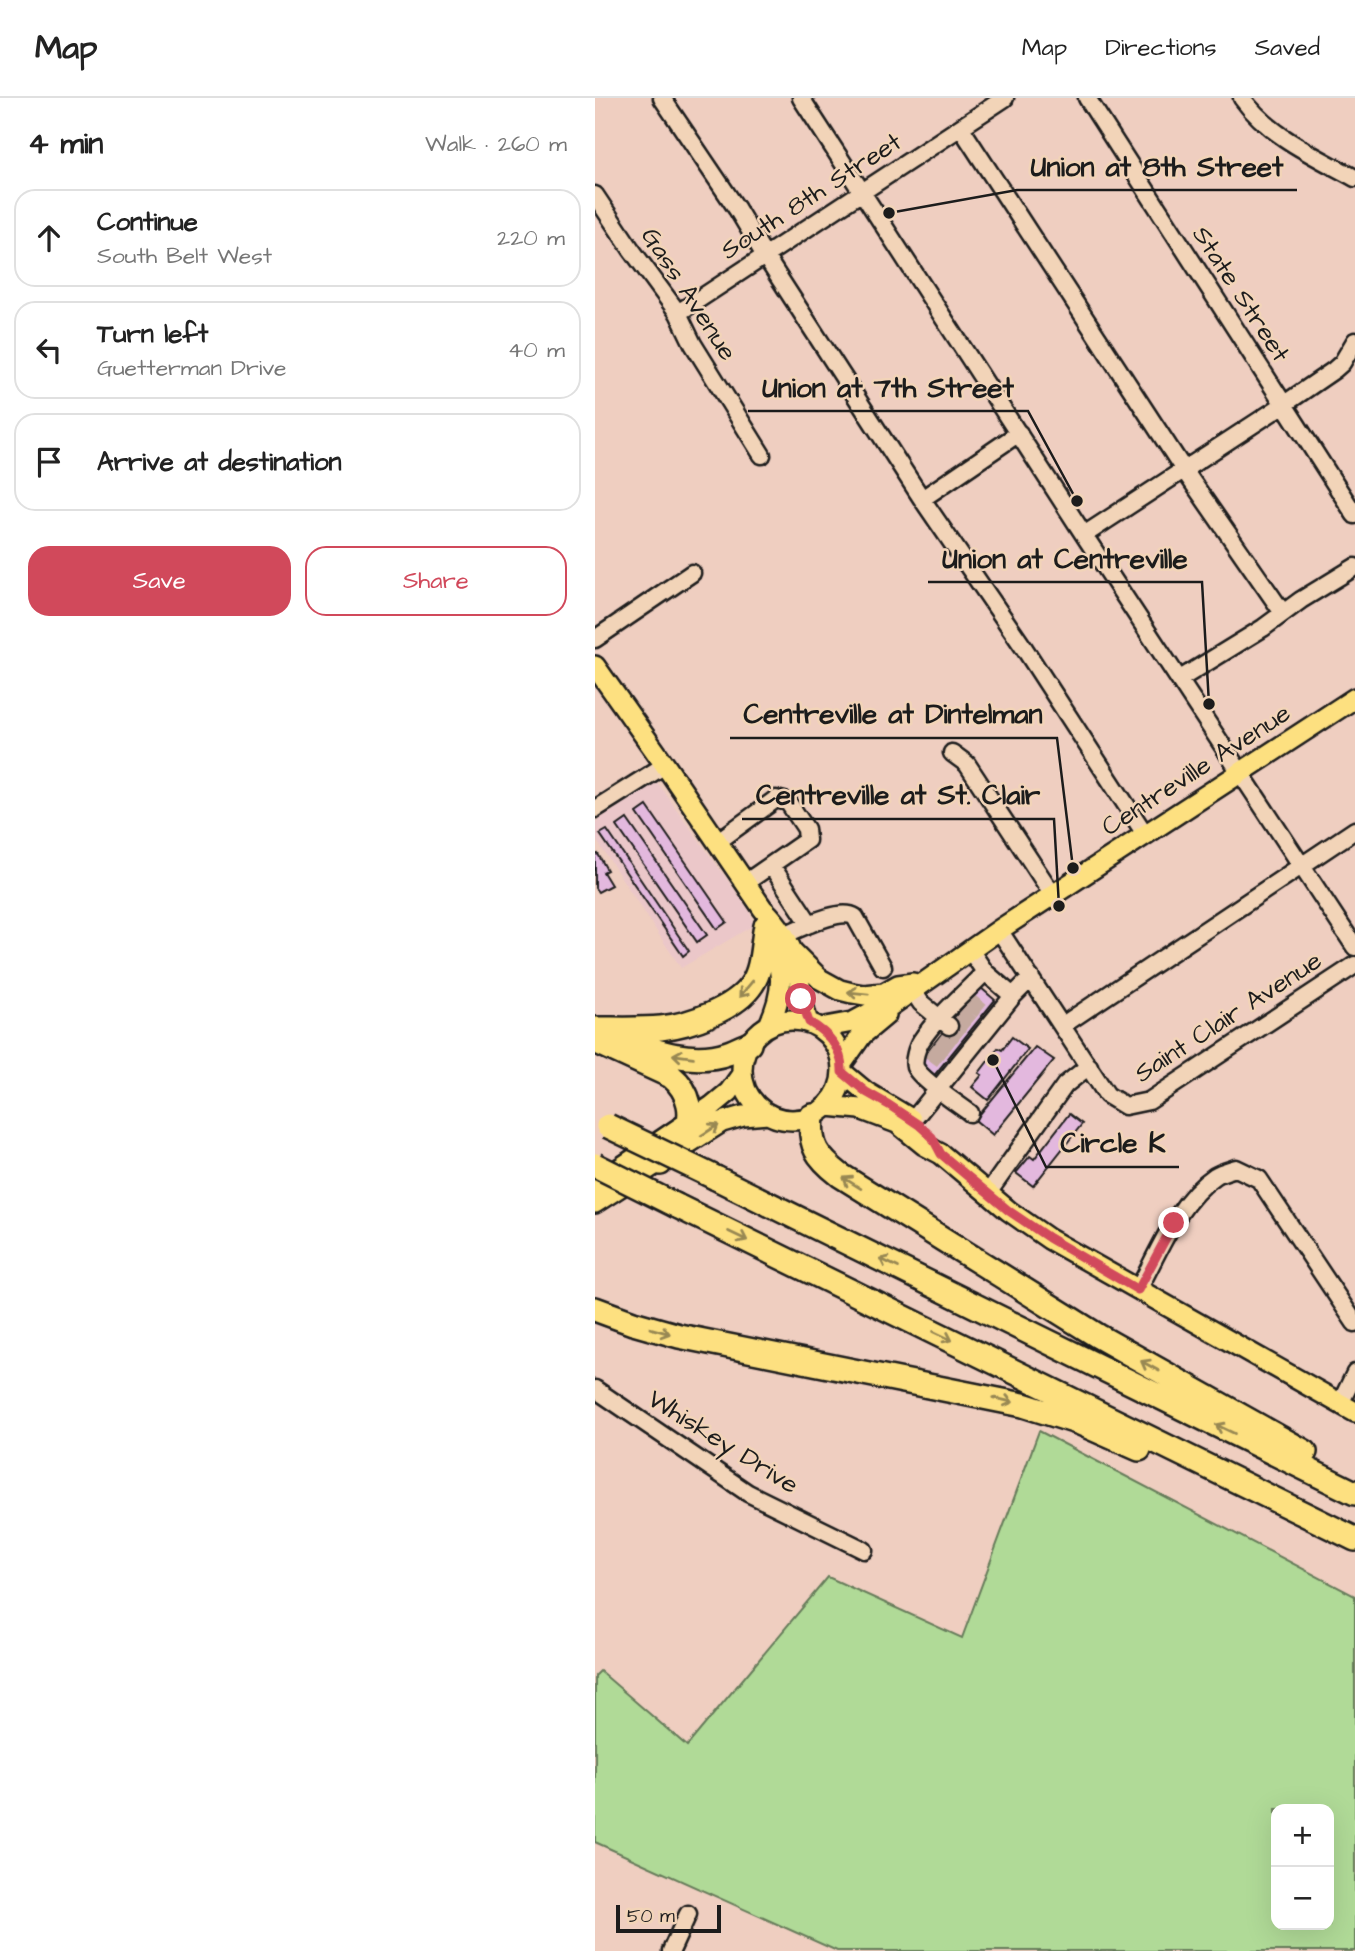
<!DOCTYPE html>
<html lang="en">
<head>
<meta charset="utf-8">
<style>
	:root { --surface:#fff; --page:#f2f2f2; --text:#222; --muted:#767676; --line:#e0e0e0; --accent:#d1495b }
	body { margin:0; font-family:"Architects Daughter",sans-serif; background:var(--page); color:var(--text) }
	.controls { position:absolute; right:21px; bottom:21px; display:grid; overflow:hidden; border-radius:14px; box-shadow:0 7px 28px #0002 }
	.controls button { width:63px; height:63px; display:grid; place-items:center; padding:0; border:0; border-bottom:2px solid var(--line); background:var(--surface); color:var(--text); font:35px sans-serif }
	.scale { position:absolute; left:21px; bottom:18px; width:105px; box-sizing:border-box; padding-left:7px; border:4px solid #1c1c1c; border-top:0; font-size:19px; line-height:24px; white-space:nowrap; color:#1c1c1c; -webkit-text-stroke:5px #f2d4b8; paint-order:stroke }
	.stop { position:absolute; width:21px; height:21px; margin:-16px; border:5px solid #d1495b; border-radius:50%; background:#fff }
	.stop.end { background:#d1495b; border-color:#fff; box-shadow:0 2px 7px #0008 }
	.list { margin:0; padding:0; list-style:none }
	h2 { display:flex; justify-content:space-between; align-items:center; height:91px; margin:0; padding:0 28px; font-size:30px }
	h2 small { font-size:23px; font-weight:400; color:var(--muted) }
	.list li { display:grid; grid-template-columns:46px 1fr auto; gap:21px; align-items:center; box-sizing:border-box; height:98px; margin:0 14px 14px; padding:0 14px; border:2px solid var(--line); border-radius:21px }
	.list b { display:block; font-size:26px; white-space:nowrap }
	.list p { margin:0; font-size:23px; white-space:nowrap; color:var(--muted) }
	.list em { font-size:23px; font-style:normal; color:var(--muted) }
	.actions { display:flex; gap:14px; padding:21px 28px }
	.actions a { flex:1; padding:16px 0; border:2px solid var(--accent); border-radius:21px; text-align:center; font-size:24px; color:var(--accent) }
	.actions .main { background:var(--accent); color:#fff }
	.icon { flex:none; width:38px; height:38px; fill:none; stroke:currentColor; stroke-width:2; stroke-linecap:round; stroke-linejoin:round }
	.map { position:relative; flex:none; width:760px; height:1853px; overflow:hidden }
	header { display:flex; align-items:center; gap:42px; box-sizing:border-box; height:98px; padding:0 35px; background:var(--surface); border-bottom:2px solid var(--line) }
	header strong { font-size:33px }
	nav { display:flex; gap:38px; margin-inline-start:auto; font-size:24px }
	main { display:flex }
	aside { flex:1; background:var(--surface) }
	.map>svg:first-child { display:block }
</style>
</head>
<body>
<header>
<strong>Map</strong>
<nav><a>Map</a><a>Directions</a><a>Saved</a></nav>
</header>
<main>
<aside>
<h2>4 min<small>Walk · 260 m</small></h2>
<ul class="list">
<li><svg class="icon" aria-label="ahead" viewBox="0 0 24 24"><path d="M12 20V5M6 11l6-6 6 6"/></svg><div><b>Continue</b><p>South Belt West</p></div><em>220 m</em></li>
<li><svg class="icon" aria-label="left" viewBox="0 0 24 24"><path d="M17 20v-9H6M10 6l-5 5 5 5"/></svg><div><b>Turn left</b><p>Guetterman Drive</p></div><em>40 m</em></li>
<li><svg class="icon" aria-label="arrive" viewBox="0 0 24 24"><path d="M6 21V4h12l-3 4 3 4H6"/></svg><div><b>Arrive at destination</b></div></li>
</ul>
<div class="actions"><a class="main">Save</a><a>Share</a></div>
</aside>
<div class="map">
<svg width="760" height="1853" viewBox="0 0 760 1853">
	<rect width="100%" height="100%" fill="#efcec0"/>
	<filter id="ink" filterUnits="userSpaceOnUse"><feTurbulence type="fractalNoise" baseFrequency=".0143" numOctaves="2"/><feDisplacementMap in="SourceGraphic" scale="14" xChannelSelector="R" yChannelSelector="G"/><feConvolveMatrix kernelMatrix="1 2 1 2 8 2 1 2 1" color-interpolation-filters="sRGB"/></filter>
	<g filter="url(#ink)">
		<!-- built -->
		<path fill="#ebc7c9" d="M62 684 154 812 159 827 86 870 0 740V724Z"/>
		<!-- green -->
		<path fill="#b0da97" stroke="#667b5a" stroke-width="2" fill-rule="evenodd" d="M444 1333 760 1498V1853H242L0 1744V1578L5 1573 92 1648 233 1479 367 1540ZM681 1711H734V1827H681Z"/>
		<!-- building -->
		<path fill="#e3b8de" stroke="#1c1c1c" stroke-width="2" d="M52 708 132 824 122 831 42 715Z
			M32 721 112 837 102 844 22 728Z
			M12 732 94 853 88 858 5 736Z
			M3 756 12 772 8 774 16 787 3 794 0 790V757Z
			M385 889 400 902 338 979 322 966Z
			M417 939 433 951 393 1002 377 989 387 977 384 975 403 950 407 952Z
			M440 949 459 962 398 1037 380 1022Z
			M474 1016 487 1026 438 1088 421 1075 435 1058 439 1061Z"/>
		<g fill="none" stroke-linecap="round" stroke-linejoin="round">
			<!-- minor-tunnel -->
			<path stroke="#c5aa9f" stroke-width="16" stroke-dasharray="16 8" stroke-linecap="butt" d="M374 903 389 915
				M364 915 379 928
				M354 928 369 940
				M344 940 360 952
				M334 952 350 964"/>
			<defs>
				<path id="minor" d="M67 0 142 111 170 158 327 401 424 335
					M206 0 489 437 760 849
					M492 0 760 417
					M647 0C674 38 720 58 760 80
					M366 30 589 372 688 515
					M0 97 36 151 83 215 98 246 167 357
					M83 215 410 0
					M327 401 429 550 550 736
					M489 437 688 307 739 272 747 265 760 243
					M0 541 97 475
					M585 581 668 530 706 502 760 469
					M357 655 372 666 458 797
					M0 711 70 667
					M122 744 181 701 193 704 211 731 212 742 150 785
					M176 767 215 826
					M404 832 512 997 530 1008 554 1003 760 867
					M179 841C197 835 244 808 260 819L288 869
					M375 852 390 874 418 898
					M318 893 326 905 354 928
					M468 927 760 732
					M375 1015C363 1006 325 981 320 969 318 962 322 949 326 943 342 918 370 895 390 874
					M318 1022 418 898 436 880
					M393 1095 470 987 494 968
					M543 1192C564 1153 583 1103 620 1078 626 1074 635 1072 641 1070L664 1081 760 1225
					M0 1291 153 1395 269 1452
					M745 1306 760 1275
					M76 1853 93 1816"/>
				<path id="major" d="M0 568 70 667 168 811C184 826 196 846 202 868 206 887 206 905 213 924
					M170 826C185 869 194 882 174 927
					M197 853 225 881 245 892 257 895 269 897 289 895 303 887 318 885
					M147 972a50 50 0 1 1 100 0a50 50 0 1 1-100 0Z
					M225 930 258 924 284 910 297 907 404 832 760 600
					M248 964 267 937 291 917
					M247 974 271 994 316 1021
					M232 1008 265 1011 302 1025 329 1047 346 1056 414 1113 454 1141 760 1314
					M0 1087 117 1008 134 994 147 976
					M0 1105 127 1024 148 1018 173 1016"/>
				<path id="highway" d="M1 931C22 931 44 932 66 930 94 927 141 911 157 886 168 870 167 846 171 828
					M29 942C61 954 99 967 133 955 140 953 147 949 154 946
					M0 943 76 978C94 993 102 1018 87 1039 84 1044 78 1047 74 1051 70 1055 68 1061 65 1065
					M217 1018C214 1048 222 1059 245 1077L503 1238 710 1354
					M121 1080 760 1395
					M82 1108 760 1441
					M0 1211 38 1225 84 1238 428 1307 485 1325 544 1351"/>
			</defs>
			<!-- minor casing -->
			<use href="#minor" stroke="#1c1c1c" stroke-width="21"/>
			<!-- major casing -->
			<use href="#major" stroke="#1c1c1c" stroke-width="24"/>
			<!-- highway casing -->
			<use href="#highway" stroke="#1c1c1c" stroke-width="28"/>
			<!-- minor -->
			<use href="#minor" stroke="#f2d4b8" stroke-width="16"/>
			<!-- major -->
			<use href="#major" stroke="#fde080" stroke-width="19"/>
			<!-- highway -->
			<use href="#highway" stroke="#fde080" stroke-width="23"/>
			<defs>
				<path id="highway-bridge" d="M13 1028 121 1080
					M0 1067 82 1108"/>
			</defs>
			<!-- highway-bridge casing -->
			<use href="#highway-bridge" stroke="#1c1c1c" stroke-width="28" stroke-linecap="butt"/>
			<!-- highway-bridge -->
			<use href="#highway-bridge" stroke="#fde080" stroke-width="23"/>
		</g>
		<!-- one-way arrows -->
		<defs><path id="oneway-shaft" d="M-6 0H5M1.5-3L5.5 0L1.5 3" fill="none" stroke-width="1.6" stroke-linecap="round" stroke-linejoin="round" transform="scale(1.75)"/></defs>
		<g stroke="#988853">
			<use href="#oneway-shaft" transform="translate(151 891) rotate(130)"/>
			<use href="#oneway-shaft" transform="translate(263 895) rotate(-174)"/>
			<use href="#oneway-shaft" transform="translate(88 958) rotate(-172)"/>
			<use href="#oneway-shaft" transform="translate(115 1032) rotate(-33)"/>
			<use href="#oneway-shaft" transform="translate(257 1085) rotate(-148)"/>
			<use href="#oneway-shaft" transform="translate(143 1138) rotate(26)"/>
			<use href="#oneway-shaft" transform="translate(294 1165) rotate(-154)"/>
			<use href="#oneway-shaft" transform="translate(65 1233) rotate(16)"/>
			<use href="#oneway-shaft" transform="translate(348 1238) rotate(26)"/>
			<use href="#oneway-shaft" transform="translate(555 1268) rotate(-151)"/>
			<use href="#oneway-shaft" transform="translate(408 1302) rotate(13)"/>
			<use href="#oneway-shaft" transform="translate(630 1331) rotate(-154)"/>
		</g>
	</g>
	<g fill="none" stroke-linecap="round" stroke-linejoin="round" filter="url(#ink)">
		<!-- route -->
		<path stroke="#d1495b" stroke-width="9" d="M206 901 214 924C233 935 248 950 247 974L271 994 294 1007 324 1027 337 1039 346 1056 414 1113 454 1140 543 1192 579 1125"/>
	</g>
	<g text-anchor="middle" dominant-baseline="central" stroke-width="5" stroke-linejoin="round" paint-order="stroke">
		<!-- street labels -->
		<g font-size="26" fill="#1c1c1c" stroke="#f2d4b8">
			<text transform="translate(216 98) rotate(-33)">South 8th Street</text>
			<text transform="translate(94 196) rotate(57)">Gass Avenue</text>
			<text transform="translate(646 196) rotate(57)">State Street</text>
			<text transform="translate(601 672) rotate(-33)">Centreville Avenue</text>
			<text transform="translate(633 919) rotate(-33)">Saint Clair Avenue</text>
			<text transform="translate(128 1344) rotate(32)">Whiskey Drive</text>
		</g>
	</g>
	<!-- callouts -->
	<path fill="none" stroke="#1c1c1c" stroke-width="2.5" d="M294 115L422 92H702M482 403L433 313H153M614 606L607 484H333M478 770L462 640H135M464 808L459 721H147M398 962L451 1069H584"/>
	<g fill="#1c1c1c" stroke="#f2d4b8" stroke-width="2.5">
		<circle cx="294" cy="115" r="7"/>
		<circle cx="482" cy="403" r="7"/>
		<circle cx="614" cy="606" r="7"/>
		<circle cx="478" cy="770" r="7"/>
		<circle cx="464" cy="808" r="7"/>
		<circle cx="398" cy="962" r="7"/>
	</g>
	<g font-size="28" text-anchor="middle" font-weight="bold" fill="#1c1c1c" stroke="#f2d4b8" stroke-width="5" stroke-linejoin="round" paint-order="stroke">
		<text x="562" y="78">Union at 8th Street</text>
		<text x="293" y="299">Union at 7th Street</text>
		<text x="470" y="470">Union at Centreville</text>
		<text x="298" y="625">Centreville at Dintelman</text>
		<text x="303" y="706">Centreville at St. Clair</text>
		<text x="518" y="1054">Circle K</text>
	</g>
</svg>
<div class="controls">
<button>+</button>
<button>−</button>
</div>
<div class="scale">50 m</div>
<div class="stop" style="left:206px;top:901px"></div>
<div class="stop end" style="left:579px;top:1125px"></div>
</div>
</main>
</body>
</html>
